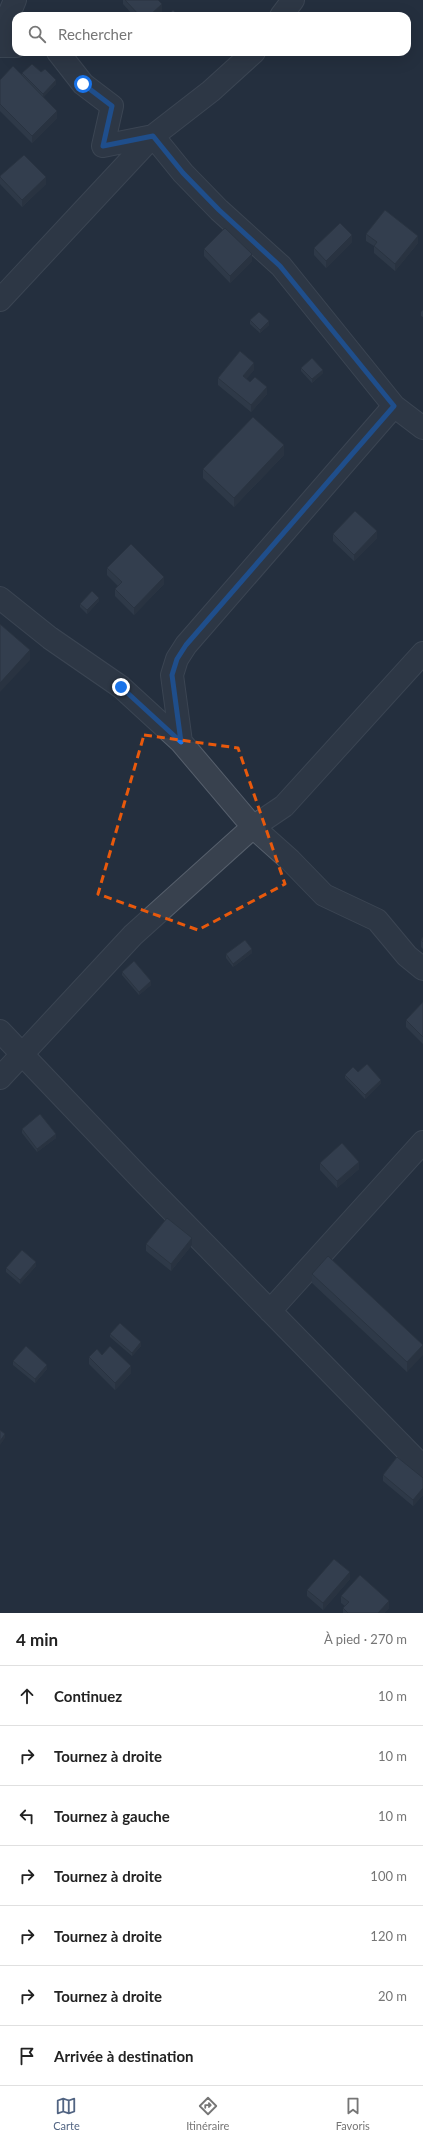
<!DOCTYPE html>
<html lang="fr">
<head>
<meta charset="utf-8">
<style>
	:root { --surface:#fff; --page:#f2f2f2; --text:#222; --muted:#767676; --line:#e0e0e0; --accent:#516482 }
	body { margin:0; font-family:Lato,sans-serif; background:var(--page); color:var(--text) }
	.stop { position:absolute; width:12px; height:12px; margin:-9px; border:3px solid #1a73e8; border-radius:50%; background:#fff }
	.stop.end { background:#1a73e8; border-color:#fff; box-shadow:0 1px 4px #0008 }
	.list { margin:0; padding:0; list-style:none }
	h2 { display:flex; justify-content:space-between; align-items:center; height:52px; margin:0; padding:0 16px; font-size:17px }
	h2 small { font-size:13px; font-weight:400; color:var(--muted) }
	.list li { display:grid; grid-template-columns:26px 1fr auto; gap:12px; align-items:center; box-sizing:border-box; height:60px; padding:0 16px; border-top:1px solid var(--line) }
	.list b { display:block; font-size:15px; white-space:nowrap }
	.list em { font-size:13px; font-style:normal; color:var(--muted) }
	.icon { flex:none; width:22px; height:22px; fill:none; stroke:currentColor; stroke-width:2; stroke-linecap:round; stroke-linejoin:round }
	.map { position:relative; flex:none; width:423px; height:1613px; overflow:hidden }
	.search { position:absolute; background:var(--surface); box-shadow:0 4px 16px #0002; left:12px; right:12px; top:12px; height:44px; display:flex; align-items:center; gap:10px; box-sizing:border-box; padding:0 14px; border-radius:12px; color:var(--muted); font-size:15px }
	.sheet { height:472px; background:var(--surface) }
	nav { display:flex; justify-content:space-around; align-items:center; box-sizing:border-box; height:56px; border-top:1px solid var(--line); background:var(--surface); font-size:11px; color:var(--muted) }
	nav a { display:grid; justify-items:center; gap:2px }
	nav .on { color:var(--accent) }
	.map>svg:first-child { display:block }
</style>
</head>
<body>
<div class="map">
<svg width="423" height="1613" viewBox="0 0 423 1613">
	<rect width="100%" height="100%" fill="#242f3e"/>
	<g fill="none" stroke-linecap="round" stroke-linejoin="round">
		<defs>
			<path id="minor" d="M281 16 293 0
				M0 36 15 0
				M0 46H16
				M58 52 83 84 112 106 103 146 153 136 183 173 219 210 281 266 394 406 423 428
				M0 300 153 136 211 91 254 52
				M0 598 50 638 121 687 181 742 253 827 290 860 324 895 377 920 407 956 423 969
				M181 742 172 675 177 659 186 645 394 406
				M0 1031 142 1180 423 1467
				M0 1078 133 935 253 827 284 806 423 653
				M270 1311 423 1142"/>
		</defs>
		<!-- minor casing -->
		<use href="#minor" stroke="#565f6c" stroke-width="24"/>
		<!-- minor -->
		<use href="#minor" stroke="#38414e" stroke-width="22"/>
	</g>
	<!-- wall -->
	<path fill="#3b4654" d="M123 0H158L162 11 157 16H134L123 4Z
		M41 72 56 84 43 97 57 118 32 143 0 111V80L22 75V73Z
		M0 176 46 184 22 207 0 184Z
		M366 234 418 243 395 271 374 253V246L366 241Z
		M352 242 326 268 314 255V248Z
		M204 249 252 261 230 283 204 256Z
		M423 310V317L421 316V312Z
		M250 320 269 325 260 333 250 324Z
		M301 368 323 373 312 383 301 371Z
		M254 370 246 379 267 394 251 412 218 385V378Z
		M284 455 234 507 203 478V469Z
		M333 534 377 538 354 561 333 541Z
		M107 568 164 584 134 615 115 596V589L118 586 107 575Z
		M99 601 87 614 80 607V604Z
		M423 937V949L421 947V940Z
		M252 953 233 967 226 958V954Z
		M122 972 151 985 139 995 122 975Z
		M423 1002V1044L406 1027V1020Z
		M358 1072 381 1083 365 1099 345 1078V1075Z
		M22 1129 56 1138 37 1152 22 1133Z
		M320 1163 359 1169 337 1188 320 1170Z
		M146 1244 192 1245 171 1271 146 1251Z
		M36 1266 20 1284 6 1272V1268Z
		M312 1274 423 1345 407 1372 312 1283Z
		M110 1334 141 1346 132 1356 110 1337Z
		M102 1355 131 1373 115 1390 89 1364V1357Z
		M13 1361 47 1369 35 1383 13 1365Z
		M383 1475 423 1478V1495L413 1506 383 1481Z
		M350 1579 323 1610 307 1596V1590Z
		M341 1596 389 1608 384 1613H343V1608L345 1606 341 1603Z"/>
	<!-- shaded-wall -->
	<path fill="#303945" d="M162 4V11L157 16H149Z
		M56 80V84L43 98V94Z
		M57 111V118L32 143V136Z
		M46 177V184L22 207V200Z
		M352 235V242L326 268V261Z
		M418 236V243L395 271V264Z
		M252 254V261L230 283V276Z
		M269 321V325L260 333V330Z
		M254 363V370L243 383V376Z
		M323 370V373L312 383V379Z
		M267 387V394L251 412V405Z
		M284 445V455L234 507V498Z
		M377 531V538L354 561V555Z
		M164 577V584L134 615V608Z
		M99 598V601L87 614V610Z
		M30 650V660L0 692V683Z
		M252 949V953L233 967V964Z
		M151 981V985L139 995V992Z
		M381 1080V1083L365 1099V1095Z
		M56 1134V1138L37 1152V1149Z
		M359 1162V1169L337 1188V1181Z
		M192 1238V1245L171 1271V1264Z
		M36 1262V1266L20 1284V1280Z
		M141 1342V1346L132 1356V1353Z
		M423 1345V1355L407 1372V1362Z
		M47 1365V1369L35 1383V1379Z
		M131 1366V1373L115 1390V1383Z
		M5 1434V1438L0 1445V1441Z
		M423 1488V1495L413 1506V1500Z
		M350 1572V1579L323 1610V1603Z
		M389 1601V1608L384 1613H378Z"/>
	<!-- building -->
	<path fill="#455162" stroke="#303945" d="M125 0H158L162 4 149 16H140Z
		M173 10 179 16H167Z
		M32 64 41 72 45 69 56 80 43 94 22 73Z
		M13 66 57 111 32 136 0 104V80Z
		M24 155 46 177 22 200 0 177V176Z
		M385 210 418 236 395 264 374 246 377 242 366 234Z
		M340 223 352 235 326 261 314 248Z
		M225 228 252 254 230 276 204 249Z
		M259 312 269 321 260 330 250 320Z
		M240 351 254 363 243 376 250 382 255 377 267 387 251 405 218 378Z
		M312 358 323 370 312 379 301 368Z
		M253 417 284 445 234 498 203 469Z
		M355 511 377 531 354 555 333 534Z
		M131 544 164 577 134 608 115 589 122 582 107 568Z
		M92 591 99 598 87 610 80 604Z
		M0 624 30 650 0 683Z
		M423 937V942L421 940Z
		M245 940 252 949 233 964 226 954Z
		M134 961 151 981 139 992 122 972Z
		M423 1002V1037L406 1020Z
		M367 1064 381 1080 365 1095 345 1075 353 1067 358 1072Z
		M40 1114 56 1134 37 1149 22 1129Z
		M342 1143 359 1162 337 1181 320 1163Z
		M167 1218 192 1238 171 1264 146 1244Z
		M22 1250 36 1262 20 1280 6 1268Z
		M328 1256 423 1345 407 1362 312 1274Z
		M120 1323 141 1342 132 1353 110 1334Z
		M26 1346 47 1365 35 1379 13 1361Z
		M110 1346 131 1366 115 1383 89 1357 97 1349 102 1355Z
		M0 1430 5 1434 0 1441Z
		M397 1457 423 1478V1488L413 1500 383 1475Z
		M334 1559 350 1572 323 1603 307 1590Z
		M360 1575 389 1601 378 1613H348L343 1608 349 1602 341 1596Z"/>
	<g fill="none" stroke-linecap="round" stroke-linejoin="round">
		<!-- route -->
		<path stroke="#1a73e8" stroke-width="5" d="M83 84 112 106 103 146 153 136 183 173 219 210 280 266 394 406 186 645 177 659 172 675 181 742 121 687"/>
	</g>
	<!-- marked area -->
	<path d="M0 0H423V1613H0ZM144 735 238 748 285 884 198 930 98 894Z" fill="#242f3e" fill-opacity=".55" fill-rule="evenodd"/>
	<path fill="none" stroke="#e8590c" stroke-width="3" stroke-dasharray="8 5" stroke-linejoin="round" d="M144 735 238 748 285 884 198 930 98 894Z"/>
</svg>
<div class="stop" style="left:83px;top:84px"></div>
<div class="stop end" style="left:121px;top:687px"></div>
<div class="search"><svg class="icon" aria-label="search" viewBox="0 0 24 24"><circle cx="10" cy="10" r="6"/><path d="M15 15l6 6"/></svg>Rechercher</div>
</div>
<section class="sheet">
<h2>4 min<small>À pied · 270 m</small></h2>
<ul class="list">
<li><svg class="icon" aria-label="ahead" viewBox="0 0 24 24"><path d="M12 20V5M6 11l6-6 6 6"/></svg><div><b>Continuez</b></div><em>10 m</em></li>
<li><svg class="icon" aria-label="right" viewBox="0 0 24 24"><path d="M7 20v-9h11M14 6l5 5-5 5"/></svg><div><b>Tournez à droite</b></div><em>10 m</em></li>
<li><svg class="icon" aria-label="left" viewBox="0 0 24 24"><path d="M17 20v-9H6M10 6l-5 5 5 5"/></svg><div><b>Tournez à gauche</b></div><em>10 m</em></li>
<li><svg class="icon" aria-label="right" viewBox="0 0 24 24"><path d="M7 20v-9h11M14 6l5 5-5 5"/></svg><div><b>Tournez à droite</b></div><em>100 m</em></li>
<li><svg class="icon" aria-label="right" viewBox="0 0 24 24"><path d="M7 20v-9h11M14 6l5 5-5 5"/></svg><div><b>Tournez à droite</b></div><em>120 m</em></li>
<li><svg class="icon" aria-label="right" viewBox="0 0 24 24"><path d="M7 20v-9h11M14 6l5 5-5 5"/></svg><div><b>Tournez à droite</b></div><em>20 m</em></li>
<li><svg class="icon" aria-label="arrive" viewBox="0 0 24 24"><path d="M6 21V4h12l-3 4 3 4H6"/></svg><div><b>Arrivée à destination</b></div></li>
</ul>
</section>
<nav>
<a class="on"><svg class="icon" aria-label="map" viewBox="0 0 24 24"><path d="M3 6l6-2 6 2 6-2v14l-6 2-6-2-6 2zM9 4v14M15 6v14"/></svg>Carte</a>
<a><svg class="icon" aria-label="directions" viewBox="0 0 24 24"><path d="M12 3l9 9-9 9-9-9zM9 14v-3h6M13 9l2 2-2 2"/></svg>Itinéraire</a>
<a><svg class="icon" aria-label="saved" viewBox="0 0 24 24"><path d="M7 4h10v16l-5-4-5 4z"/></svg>Favoris</a>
</nav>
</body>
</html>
